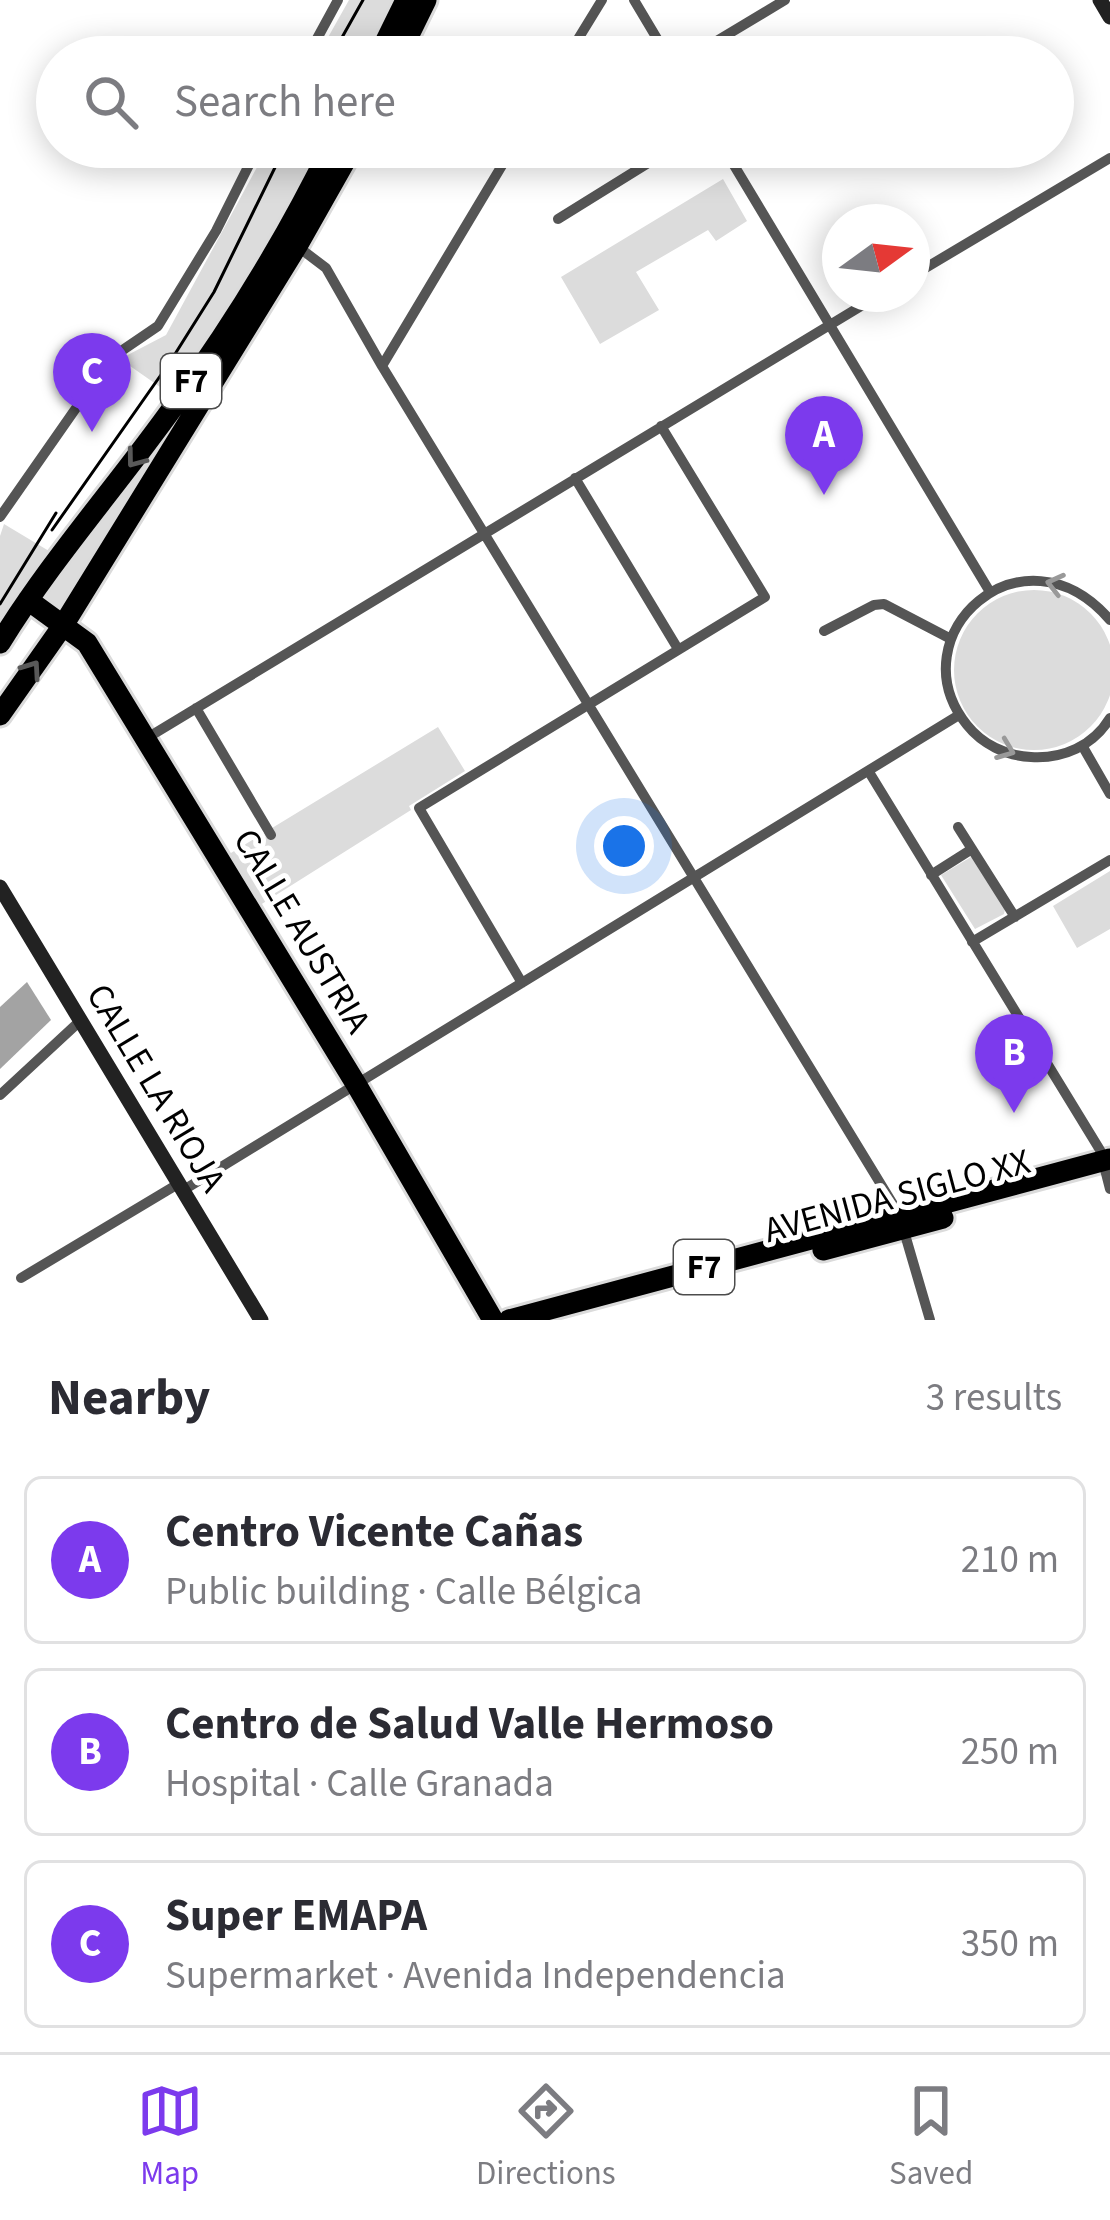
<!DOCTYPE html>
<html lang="en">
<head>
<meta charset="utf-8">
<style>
	:root { --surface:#fff; --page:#f2f2f3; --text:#2b2b33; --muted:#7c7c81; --line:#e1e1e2; --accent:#7c3aed }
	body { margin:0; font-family:"Source Sans 3",sans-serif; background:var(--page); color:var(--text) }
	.compass { position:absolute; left:822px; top:204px; width:108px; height:108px; border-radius:50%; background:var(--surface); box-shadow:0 6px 30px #0003; rotate:75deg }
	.you { position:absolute; left:624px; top:846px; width:42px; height:42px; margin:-30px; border:9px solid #fff; border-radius:50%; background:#1a73e8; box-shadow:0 0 0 18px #1a73e833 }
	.badge { display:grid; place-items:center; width:78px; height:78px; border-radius:50%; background:var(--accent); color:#fff; font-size:39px; font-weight:700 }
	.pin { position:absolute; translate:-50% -99px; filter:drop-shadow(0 3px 6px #0008) }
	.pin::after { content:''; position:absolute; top:63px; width:42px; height:36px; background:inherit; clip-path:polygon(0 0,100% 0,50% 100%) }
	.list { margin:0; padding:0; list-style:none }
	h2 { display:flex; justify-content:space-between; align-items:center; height:156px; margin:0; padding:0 48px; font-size:51px }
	h2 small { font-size:39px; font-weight:400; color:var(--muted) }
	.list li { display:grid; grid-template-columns:78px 1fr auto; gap:36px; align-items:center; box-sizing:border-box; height:168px; margin:0 24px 24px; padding:0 24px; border:3px solid var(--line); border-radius:18px }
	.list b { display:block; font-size:45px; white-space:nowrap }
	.list p { margin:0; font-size:39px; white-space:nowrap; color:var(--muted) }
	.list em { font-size:39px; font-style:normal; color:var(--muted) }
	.icon { flex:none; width:66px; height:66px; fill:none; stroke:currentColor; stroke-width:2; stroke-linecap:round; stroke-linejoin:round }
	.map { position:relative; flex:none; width:1110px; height:1320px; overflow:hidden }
	.search { position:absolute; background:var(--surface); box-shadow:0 6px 30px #0003; left:36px; right:36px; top:36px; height:132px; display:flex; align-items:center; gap:30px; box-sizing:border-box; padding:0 42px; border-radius:66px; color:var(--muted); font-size:45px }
	.sheet { height:732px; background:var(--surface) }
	nav { display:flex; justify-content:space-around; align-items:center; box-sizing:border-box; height:168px; border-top:3px solid var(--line); background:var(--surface); font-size:33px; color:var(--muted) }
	nav a { display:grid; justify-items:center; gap:6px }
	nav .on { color:var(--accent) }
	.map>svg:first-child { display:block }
</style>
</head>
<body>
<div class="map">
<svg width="1110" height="1320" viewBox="0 0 1110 1320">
	<rect width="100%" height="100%" fill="#fff"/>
	<!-- green -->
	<path fill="#dcdcdc" d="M349 0H397L370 57H317Z
		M268 147H324L173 396 120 359 166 335Z
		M344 147 62 610 41 596Z
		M723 179 747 221 716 241 708 230 636 272 659 310 600 344 561 277Z
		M4 524 49 551 0 618V536Z
		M954 670a80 80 0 1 1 160 0a80 80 0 1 1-160 0Z
		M438 727 465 771 409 806 411 810 257 907 226 856Z
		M971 857 1005 909 1004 914 975 929 941 875Z
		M1110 871V929L1077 948 1053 906Z"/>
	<!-- water -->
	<path fill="#a3a3a3" d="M27 982 51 1020 0 1069V1007Z"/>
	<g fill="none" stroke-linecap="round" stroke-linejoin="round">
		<defs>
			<path id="highway" d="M378 57 406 0
				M398 57 426 0
				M28 600 87 643 356 1084 493 1320
				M0 643C51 560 117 486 174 406 233 325 287 237 331 147
				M0 715 64 624 297 246 353 147
				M823 1250 943 1218
				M509 1320 1110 1159"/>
		</defs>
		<!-- highway casing -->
		<use href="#highway" stroke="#dbdbdb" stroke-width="27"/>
		<!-- street -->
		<path stroke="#555" stroke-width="10" d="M634 0 668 57
			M307 57 338 0
			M567 57 602 0
			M690 57 785 0
			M723 147 990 592
			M558 219 674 147
			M297 246 326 268 382 366 899 1214 930 1320
			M912 276 1110 158
			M382 366 513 147
			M575 478 678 649
			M0 517 111 358 158 326 216 231 258 147
			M1110 620C1023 519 895 635 967 725 982 744 1006 756 1031 757 1063 759 1093 746 1110 718
			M824 631 874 605 884 604 951 639
			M196 708 271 835
			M147 738 881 294
			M1083 747 1110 794
			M869 772 1100 1150 1110 1189
			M958 827 1015 917
			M931 875 972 849
			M972 942 1110 860
			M522 983 419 808 765 597 661 426
			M0 1095 80 1021
			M182 1191 959 715
			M21 1278 178 1184"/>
		<!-- secondary -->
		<path stroke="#222" stroke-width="15" d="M1100 0 1110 17
			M0 887 261 1320"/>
		<!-- highway -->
		<use href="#highway" stroke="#000" stroke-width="21"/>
		<!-- tram -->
		<path stroke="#000" stroke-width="3" d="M331 57 363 0
			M52 530 170 362 214 292 285 147
			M0 604 56 513"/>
	</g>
	<!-- one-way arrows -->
	<defs><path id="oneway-chevron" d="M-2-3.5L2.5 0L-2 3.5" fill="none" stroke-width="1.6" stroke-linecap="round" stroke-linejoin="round" transform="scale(3)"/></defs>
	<g stroke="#595959">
		<use href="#oneway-chevron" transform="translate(135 459) rotate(127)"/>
		<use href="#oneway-chevron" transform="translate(32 669) rotate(-55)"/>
	</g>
	<g stroke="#999">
		<use href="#oneway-chevron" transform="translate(1055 584) rotate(-166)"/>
		<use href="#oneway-chevron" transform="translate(1006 750) rotate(21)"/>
	</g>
	<g text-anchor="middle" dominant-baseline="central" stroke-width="10" stroke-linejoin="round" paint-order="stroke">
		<!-- shield labels -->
		<g fill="#fff" stroke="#4c4c4c" stroke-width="3">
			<rect x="161" y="354" width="60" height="54" rx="9"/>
			<rect x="674" y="1240" width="60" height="54" rx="9"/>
		</g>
		<g font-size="33" font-weight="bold" fill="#000">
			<text x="191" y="381">F7</text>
			<text x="704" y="1267">F7</text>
		</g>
		<!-- street labels -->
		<g font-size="36" fill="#000" stroke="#fff">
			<text transform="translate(302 931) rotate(59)">CALLE AUSTRIA</text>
			<text transform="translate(156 1088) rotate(59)">CALLE LA RIOJA</text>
			<text transform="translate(897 1196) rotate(-15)">AVENIDA SIGLO XX</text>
		</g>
	</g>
</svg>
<svg class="compass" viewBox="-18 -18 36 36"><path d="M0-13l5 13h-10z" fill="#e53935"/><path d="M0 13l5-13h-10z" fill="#7c7c81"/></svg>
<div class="you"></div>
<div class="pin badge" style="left:824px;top:495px">A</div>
<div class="pin badge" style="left:1014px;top:1113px">B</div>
<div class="pin badge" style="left:92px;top:432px">C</div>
<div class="search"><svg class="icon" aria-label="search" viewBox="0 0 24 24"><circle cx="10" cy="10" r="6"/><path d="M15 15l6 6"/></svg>Search here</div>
</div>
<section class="sheet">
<h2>Nearby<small>3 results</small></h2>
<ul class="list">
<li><span class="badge">A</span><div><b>Centro Vicente Cañas</b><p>Public building · Calle Bélgica</p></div><em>210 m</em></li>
<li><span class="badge">B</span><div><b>Centro de Salud Valle Hermoso</b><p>Hospital · Calle Granada</p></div><em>250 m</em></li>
<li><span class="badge">C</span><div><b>Super EMAPA</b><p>Supermarket · Avenida Independencia</p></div><em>350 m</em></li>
</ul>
</section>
<nav>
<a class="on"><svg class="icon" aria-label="map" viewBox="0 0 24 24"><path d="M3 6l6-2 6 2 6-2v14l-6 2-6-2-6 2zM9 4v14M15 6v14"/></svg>Map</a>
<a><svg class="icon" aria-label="directions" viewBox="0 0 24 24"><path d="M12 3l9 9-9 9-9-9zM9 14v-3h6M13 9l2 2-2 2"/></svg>Directions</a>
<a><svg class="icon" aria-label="saved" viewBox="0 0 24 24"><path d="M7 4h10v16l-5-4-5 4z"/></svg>Saved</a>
</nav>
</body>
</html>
